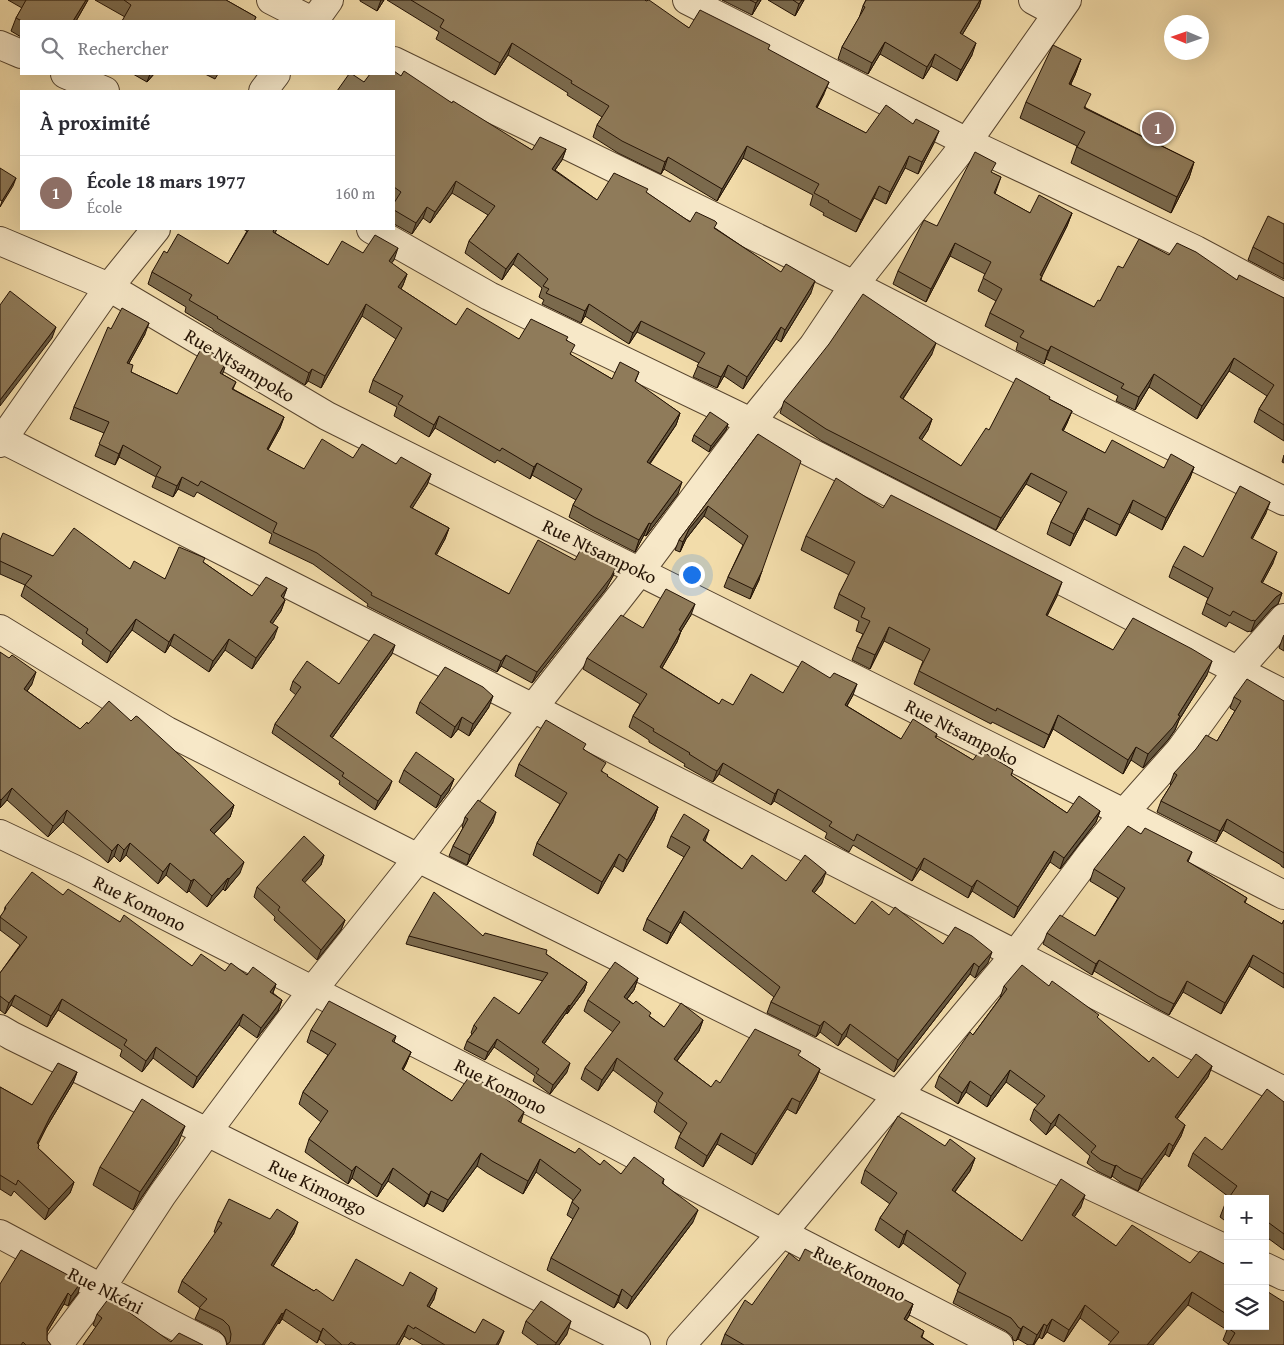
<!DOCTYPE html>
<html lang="fr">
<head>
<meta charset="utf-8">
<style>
	:root { --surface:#fff; --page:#f2f2f3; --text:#2b2b33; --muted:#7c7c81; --line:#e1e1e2; --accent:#8f2418 }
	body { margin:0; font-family:"Gentium Book Plus",serif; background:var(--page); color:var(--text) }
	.controls { position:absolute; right:15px; bottom:15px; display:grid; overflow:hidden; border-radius:0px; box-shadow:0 5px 20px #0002 }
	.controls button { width:45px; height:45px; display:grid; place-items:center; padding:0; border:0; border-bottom:1px solid var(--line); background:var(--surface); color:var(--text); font:25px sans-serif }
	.compass { position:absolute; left:1164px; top:15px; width:45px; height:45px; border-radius:50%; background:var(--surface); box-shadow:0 5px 20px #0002; rotate:272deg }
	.you { position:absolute; left:691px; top:574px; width:18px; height:18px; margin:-12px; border:4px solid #fff; border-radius:50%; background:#1a73e8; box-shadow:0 0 0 8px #1a73e833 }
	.badge { display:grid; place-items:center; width:32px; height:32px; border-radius:50%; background:var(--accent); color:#fff; font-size:16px; font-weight:700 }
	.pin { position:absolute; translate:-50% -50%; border:2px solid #fff; box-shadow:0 1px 5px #0006 }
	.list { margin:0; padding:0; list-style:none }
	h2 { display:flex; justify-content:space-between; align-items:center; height:65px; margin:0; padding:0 20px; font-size:21px }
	h2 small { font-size:16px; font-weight:400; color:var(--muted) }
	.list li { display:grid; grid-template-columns:32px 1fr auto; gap:15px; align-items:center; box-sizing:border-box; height:75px; padding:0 20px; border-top:1px solid var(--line) }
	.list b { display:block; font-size:19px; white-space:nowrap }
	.list p { margin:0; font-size:16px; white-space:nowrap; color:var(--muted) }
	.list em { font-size:16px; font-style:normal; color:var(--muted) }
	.icon { flex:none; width:28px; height:28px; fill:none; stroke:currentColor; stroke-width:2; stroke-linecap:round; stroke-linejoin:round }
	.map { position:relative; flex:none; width:1284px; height:1345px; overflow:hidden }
	.search { position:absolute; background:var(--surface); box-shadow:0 5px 20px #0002; left:20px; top:20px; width:375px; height:55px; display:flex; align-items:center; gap:12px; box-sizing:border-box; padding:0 18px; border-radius:0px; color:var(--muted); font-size:19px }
	.panel { position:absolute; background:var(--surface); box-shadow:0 5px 20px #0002; left:20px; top:90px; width:375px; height:140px; border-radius:0px }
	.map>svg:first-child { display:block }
</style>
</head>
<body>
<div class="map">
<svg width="1284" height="1345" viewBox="0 0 1284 1345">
	<rect width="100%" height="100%" fill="#f2dcaa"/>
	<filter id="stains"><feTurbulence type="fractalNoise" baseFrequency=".004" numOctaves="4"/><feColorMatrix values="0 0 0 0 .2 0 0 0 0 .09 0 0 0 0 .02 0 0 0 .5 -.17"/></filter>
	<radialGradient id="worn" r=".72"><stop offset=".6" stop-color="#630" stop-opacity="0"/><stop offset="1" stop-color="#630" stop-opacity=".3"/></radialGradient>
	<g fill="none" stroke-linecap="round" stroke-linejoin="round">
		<defs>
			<path id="minor" d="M271 0 312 21
				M687 0 967 142 1196 250 1284 297
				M1033 0 1057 13
				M314 21 329 0
				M0 45 21 54
				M394 61 854 285 1085 403 1284 501
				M65 74 105 91
				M263 91 276 74
				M371 229 489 296 751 422 1284 694
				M0 241 109 287 327 416 1124 813 1284 895
				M0 438 533 708 1284 1091
				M0 443 109 287 156 229
				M0 629 167 731 418 858 898 1095 1228 1250
				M0 834 74 869 603 1138 782 1233 999 1345
				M0 1029 12 1036 207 1132 636 1345
				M0 1234 101 1288 212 1345
				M1265 1267 1284 1276
				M58 1345 101 1288 162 1195 207 1132 312 991 418 858 533 708 640 571 751 422 813 346 854 285 967 142 1067 0
				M681 1345 782 1233 1015 955 1093 851 1124 813 1180 750 1238 670 1284 618"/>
		</defs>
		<!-- minor casing -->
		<use href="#minor" stroke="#57442e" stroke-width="30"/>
		<!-- minor -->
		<use href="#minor" stroke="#f7e8c8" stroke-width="28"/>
	</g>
	<!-- wall -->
	<path fill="#7b6a4d" stroke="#231204" d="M8 0H88L76 21H21V37L11 31 16 18 22 8Z
		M95 0H226L256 17 254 21H122L125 17Z
		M360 0H384L377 11 360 1Z
		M387 0H645L689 28 768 49 824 94 817 108 866 133 934 143 918 174 905 168 886 204 874 198 856 232 823 215 824 213 810 205 813 195 743 158 717 201 664 169 661 174 618 153 593 137 597 125 602 117 567 95 568 93 508 55 495 75 436 39 439 32Z
		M722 0H761L752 15Z
		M768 0H804L795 16Z
		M866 0H981L979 7 962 35 972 55 957 81 931 66 923 79 880 54 868 74 838 59 842 47 859 18 863 6Z
		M1081 59 1075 75 1071 84 1086 108 1194 162 1189 178 1171 213 1071 163 1077 146 1020 118 1026 102Z
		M133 74H154L147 82Z
		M205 74H218L215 79Z
		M401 76 452 103 532 150 566 149 562 160 555 170 597 200 647 193 690 222 715 228 811 293 781 342 776 339 743 389 724 376 717 388 693 377 699 363 637 332 629 344 585 316 581 323 542 304 544 300 539 297 542 288 513 264 502 280 465 253 469 241 488 215 452 193 430 223 423 218 412 234 394 224V203L395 201H394V91L364 82Z
		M992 173 1001 177 995 194 1030 213H1072L1067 226 1042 276 1041 280 1094 307 1100 301 1123 268 1169 255 1237 280 1284 298V441L1254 422 1259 409 1267 396 1229 371 1197 419 1149 387 1135 410 1116 401 1118 396 1046 359 1044 364 1016 350 1018 343 985 326 990 313 996 301 978 291 985 274 950 256 926 302 893 284 898 271 937 226Z
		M1284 224V279L1248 260 1253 247Z
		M243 229H277L275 233 328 265 363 253 394 260 391 263 407 274 403 285 401 289 456 325 519 339 567 340 571 355 612 379 639 372 635 382 680 413 676 425 650 464 678 494 646 536 644 535 635 552 590 529 569 517 573 505 576 500 532 475 530 479 497 460 495 463 435 428 429 437 394 416 397 407 369 392 373 380 396 339 362 316 321 388 308 381 305 385 213 330V329L185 312 186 307 148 284 152 272 167 253 228 264 247 231Z
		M111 329 145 334 129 363 131 372 177 394 227 361 222 374 236 382 233 389 284 417 280 428 268 450 304 469 353 458 396 464 431 474 427 485 412 508 449 528 445 539 436 555 509 594 575 560 617 565 613 576 606 589 532 683 501 666 497 672 367 606 368 604 313 564 269 543 272 534 197 492 194 497 178 489 173 497 152 487 156 477 119 457 115 465 95 456 104 433 70 419 74 407Z
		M932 354 903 399 932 419 928 430 921 440 961 466 989 430 1049 399 1072 411 1067 423 1063 431 1105 453 1164 468 1194 467 1190 478 1162 530 1129 512 1116 536 1084 519 1070 546 1047 534 1051 522 1061 503 1026 484 996 530 822 441 780 413 784 401Z
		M728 424 726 430 709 452 692 441 694 435Z
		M758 434 759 580 750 599 724 587 728 577 743 545 704 516 686 539 680 552 675 550 679 540Z
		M1284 455V463L1282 462Z
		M883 508 1057 596 1047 616 1113 650 1207 675 1179 720 1175 730 1168 740 1143 768 1131 760 1123 774 1053 729 1044 748 992 722 991 724 914 684 919 671 923 661 884 641 870 669 852 660 857 647 863 634 856 631 859 621 834 608 839 594 849 575 801 550 806 536Z
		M1266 513 1252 539 1273 563 1262 583 1282 593 1278 604 1272 608 1251 632 1249 631 1248 632 1229 622 1226 627 1202 614 1208 598 1169 577 1173 566 1203 557Z
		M0 540 53 556 130 569 165 579 203 562 252 596 287 588 283 598 285 600 281 611 272 624 274 638 252 669 225 650 209 672 170 645 165 653 132 630 107 663 82 644 83 640 21 596 25 585 0 574Z
		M691 615 681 631 677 642 662 668 719 704 733 705 783 693 853 695 847 706 901 739 937 734 936 738 973 760 1013 770 1011 775 1067 813 1100 811 1096 822 1060 869 1050 862 1014 918 972 891 968 898 920 869 912 881 853 845 849 852 825 838 827 833 774 801 771 805 719 774 713 782 709 780 684 766 685 764 649 742V740L629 727 633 716 640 704 583 669 587 658 643 628Z
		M1284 635V651L1279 648 1283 637Z
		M0 652 32 684 27 691 80 729 88 724 131 721 234 805 230 817 214 834 240 873 225 891 223 889 207 907 189 891 187 893 166 875 158 884 126 855 120 862 114 856 108 863 63 822 48 837 7 800 0 808Z
		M392 654 332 738 389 789 375 810 339 784 340 781 272 733 275 724 296 695 290 690 293 681 339 684Z
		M1234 697 1284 701V868L1281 866V865L1223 830 1216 842 1157 812 1161 801 1171 785 1170 784 1174 773 1217 741 1235 711 1230 708Z
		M420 702 489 707 469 736 458 729 451 738 416 713Z
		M584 749 603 772 608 777 658 807 654 819 623 872 614 866 598 894 533 855 537 843 560 804 515 776 519 764Z
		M404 770 454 779 449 791 436 808 399 782Z
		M465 817 493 822 467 865 449 856 453 846 463 828 462 827Z
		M671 836 705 841 742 869 786 881 822 883 814 893 855 924 889 915 943 944 988 963 975 978 970 974 894 1072 846 1036 838 1046 820 1032 816 1037 767 1013 771 1002 774 997 680 922 667 944 643 930 647 919 684 857 667 847Z
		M1192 852 1188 862 1247 898 1245 903 1282 924 1284 920V988L1249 966 1221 1014 1183 992 1169 1015 1154 1007 1094 971 1092 975 1043 944 1047 933 1095 936 1118 898 1090 881 1094 869Z
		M324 855 321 865 304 883 345 920 341 930 317 960 274 920 275 917 254 897 257 887Z
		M63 895 120 922 192 966 247 975 276 984 273 993 282 1000 278 1011 257 1038 239 1025 193 1088 153 1058 142 1072 120 1056 122 1050 58 1010 47 1027 11 1005 5 1014 0 1010V973L20 945 0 930V917L4 912 5 907Z
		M409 936H483L546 954 587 982 584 991 567 1014 566 1013 544 1044 567 1072 550 1094 533 1081 535 1076 494 1047 485 1060 464 1049 467 1041 472 1034 471 1033 474 1025 519 1014 543 981 406 944Z
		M638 978 634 990 627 999 664 1027 703 1020 699 1031 677 1061 711 1087 799 1056 820 1069 816 1080 796 1114 787 1109 752 1165 717 1144 703 1167 675 1148 679 1137 681 1133 654 1112 657 1103 613 1070 598 1091 581 1079 585 1068 613 1032 584 1011 588 1000Z
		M1004 986H1049L1097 1018 1149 1062 1178 1078 1212 1066 1208 1077 1177 1119 1185 1125 1181 1136 1169 1157 1165 1154 1138 1191 1120 1182 1112 1176 1111 1178 1097 1171 1087 1163 1090 1156 1055 1125 1046 1135 1030 1120 1034 1109 1038 1105 1006 1082 987 1107 966 1092 958 1104 935 1087 939 1076 973 1035 1000 998Z
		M311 1030 396 1036 394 1042 411 1052 406 1064 403 1070 452 1101 520 1123 575 1153 621 1174 664 1179 663 1183 693 1222 627 1309 618 1302 614 1308 547 1270 551 1258 573 1219 567 1215 572 1202 573 1200 536 1172 523 1194 487 1173 477 1166 443 1212 427 1203 424 1207 388 1181 377 1197 352 1178 348 1184 305 1152 309 1139 321 1122 299 1104 303 1092 328 1055 307 1042Z
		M77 1072 73 1083 46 1128 38 1144 39 1145 38 1148 74 1182 70 1193 45 1220 14 1191 11 1196 0 1189V1087L32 1105Z
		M1284 1102V1250L1265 1236V1199L1229 1197 1188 1166 1193 1153 1222 1150Z
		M178 1144 133 1210 93 1185 100 1167Z
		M975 1158 970 1171 955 1192 1022 1241 1081 1207 1074 1217 1116 1246 1190 1263 1228 1266V1326H1265L1228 1344 1223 1340 1227 1330 1188 1305 1111 1342 1080 1318 1064 1342 1047 1332 1042 1339 1039 1337 1034 1345H1028L1018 1339 1016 1341 1013 1340 1012 1336 1006 1331 953 1303 960 1285 903 1243 899 1248 875 1230 880 1218 890 1204 861 1183 865 1170Z
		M1228 1200V1223L1220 1217 1225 1204Z
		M218 1221 294 1233 273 1266 314 1291 333 1301 403 1286 434 1299 429 1307 475 1333 500 1341 498 1345H423L411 1338 410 1340 404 1336 399 1345H326L319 1339 317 1343 282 1319 279 1324 278 1323 227 1344 225 1337 219 1331 195 1319 200 1308 178 1292 182 1281 216 1233 214 1232Z
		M799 1261 913 1304 909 1316 906 1320 924 1331 922 1337 934 1345H721L725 1334 752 1305Z
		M0 1284 78 1293 68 1306 64 1304 47 1332V1340L51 1345H0Z
		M97 1314 171 1342 83 1345 96 1327 93 1325Z
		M526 1321 567 1334 559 1345H538L522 1333Z"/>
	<!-- shaded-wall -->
	<path fill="#64563f" stroke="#231204" d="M86 0H88L76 21H73Z
		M381 0H384L377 11Z
		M758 0H761L752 15 756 3Z
		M802 0H804L795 16 799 4Z
		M980 0H981L979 7 956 45 960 33Z
		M885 42 880 54 868 74 872 63Z
		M512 43 508 55 495 75 500 63Z
		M976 43 972 55 957 81 961 70Z
		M935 54 931 66 923 79 927 67Z
		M1081 59 1075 75 1063 99 1069 84Z
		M150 74H154L147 82Z
		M829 82 824 94 811 119 816 107Z
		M939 131 934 143 918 174 922 162Z
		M747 146 743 158 717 201 722 189Z
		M566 149 562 160 548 180 552 169Z
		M909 156 905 168 886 204 890 192Z
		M668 157 664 169 661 174 665 162Z
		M1194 162 1189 178 1171 213 1177 197Z
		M16 178 13 186 0 207 2 201Z
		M456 181 452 193 430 223 435 212Z
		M879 186 874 198 856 232 861 220Z
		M427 207 423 218 412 234 416 223Z
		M1072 213 1067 226 1036 288 1040 275Z
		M955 243 950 256 926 302 931 289Z
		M398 248 394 260 384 273 389 261Z
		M518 253 513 264 502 280 506 269Z
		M407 274 403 285 394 299 398 287Z
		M815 281 811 293 781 342 785 330Z
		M366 304 362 316 321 388 325 376Z
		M589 304 585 316 581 323 585 311Z
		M641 321 637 332 629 344 633 333Z
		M149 323 145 334 123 374 127 363Z
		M56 327 52 338 0 406V400Z
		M781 327 776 339 743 389 747 377Z
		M936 343 932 354 896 409 900 397Z
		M1051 346 1046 359 1044 364 1048 351Z
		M1234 358 1229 371 1197 419 1202 406Z
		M227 361 223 373 216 385 220 373Z
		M728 365 724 376 717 388 721 377Z
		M312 369 308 381 305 385 309 373Z
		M1154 374 1149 387 1135 410 1139 397Z
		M1072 411 1067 423 1058 442 1062 430Z
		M680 413 676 425 642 474 647 462Z
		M439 416 435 428 429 437 434 425Z
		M284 417 280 428 262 460 267 449Z
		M932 419 928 430 915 450 919 438Z
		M728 424 726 430 709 452 711 446Z
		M123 445 119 457 115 465 119 454Z
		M537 463 532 475 530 479 534 467Z
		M1194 467 1190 478 1162 530 1166 518Z
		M1031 473 1026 484 996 530 1001 518Z
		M431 474 427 485 406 518 410 507Z
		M182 477 178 489 173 497 177 486Z
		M682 482 678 494 646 536 651 524Z
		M1133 500 1129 512 1116 536 1120 525Z
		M1270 502 1266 513 1247 549 1251 538Z
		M708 506 704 516 686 539 680 552 683 542 689 529Z
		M1088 508 1084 519 1070 546 1074 534Z
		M649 523 644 535 635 552 639 540Z
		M449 528 445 539 431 565 435 554Z
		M1277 552 1273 563 1257 593 1261 582Z
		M617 565 613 576 606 589 532 683 537 672Z
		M762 571 759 580 750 599 753 589Z
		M1062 582 1057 596 1041 628 1046 615Z
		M287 588 283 599 281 596Z
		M1282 593 1278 604 1272 608 1251 632 1255 621 1276 597Z
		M285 600 281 611 266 633 270 622Z
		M695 604 691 615 675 641 679 630Z
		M136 619 132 630 107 663 111 652Z
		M278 627 274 638 252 669 256 658Z
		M889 627 884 641 870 669 875 655Z
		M681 631 677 642 656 678 660 667Z
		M174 634 170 645 165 653 169 642Z
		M229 639 225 650 209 672 213 661Z
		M395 645 392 654 327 745 330 736Z
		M506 655 501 666 497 672 501 661Z
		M1212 661 1207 675 1179 720 1175 730 1168 740 1143 768 1148 754 1178 715Z
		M36 672 32 684 20 701 24 689Z
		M857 684 853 695 841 716 845 705Z
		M493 696 489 707 469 736 473 724Z
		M1058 715 1053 729 1044 748 1049 735Z
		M462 717 458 729 451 738 455 727Z
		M1136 747 1131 760 1123 774 1128 760Z
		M723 763 719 774 713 782 717 771Z
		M454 779 449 791 436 808 441 796Z
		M392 781 389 789 375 810 378 801Z
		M12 788 7 800 0 808 1 800Z
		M778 789 774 801 771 805 775 794Z
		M234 805 230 817 206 842 210 830Z
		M658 807 654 819 623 872 627 860Z
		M67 810 63 822 48 837 53 826Z
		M1100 811 1096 822 1060 869 1064 858Z
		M496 812 493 822 467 865 470 855Z
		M1227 819 1223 830 1216 842 1220 831Z
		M709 830 705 841 699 851 703 840Z
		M130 843 126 855 120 862 124 850Z
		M118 844 114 856 108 863 112 851Z
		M1054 851 1050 862 1014 918 1018 907Z
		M619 854 614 866 598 894 602 882Z
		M324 855 321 865 298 890 302 880Z
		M924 858 920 869 912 881 917 869Z
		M244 862 240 873 225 891 229 879Z
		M170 863 166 875 158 884 163 872Z
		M826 872 822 883 807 902 812 891Z
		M228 878 223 889 207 907 212 896Z
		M194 879 189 891 187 893 191 881Z
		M977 880 972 891 968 898 972 887Z
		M684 911 680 922 667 944 671 933Z
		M345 920 341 930 317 960 321 950Z
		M992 952 988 963 975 978 979 967Z
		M1253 955 1249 966 1221 1014 1225 1003Z
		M1099 960 1094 971 1092 975 1096 964Z
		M974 963 970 974 894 1072 898 1060Z
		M638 978 634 990 620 1008 624 997Z
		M1187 981 1183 992 1169 1015 1174 1004Z
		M587 982 584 991 567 1014 570 1006Z
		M276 984 272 995 270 992Z
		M15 995 11 1005 5 1014 9 1003Z
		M62 999 58 1010 47 1027 51 1016Z
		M282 1000 278 1011 257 1038 261 1028Z
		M569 1005 566 1013 539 1051 542 1042Z
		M243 1014 239 1025 193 1088 197 1077Z
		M703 1020 699 1031 670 1070 674 1059Z
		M824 1021 820 1032 816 1037 820 1026Z
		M850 1024 846 1036 838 1046 842 1035Z
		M497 1039 494 1047 485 1060 488 1052Z
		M156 1047 153 1058 142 1072 146 1061Z
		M411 1052 406 1064 397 1082 402 1069Z
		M617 1058 613 1070 598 1091 602 1080Z
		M570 1063 567 1072 550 1094 553 1085Z
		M1212 1066 1208 1077 1170 1128 1175 1117Z
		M820 1069 816 1080 796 1114 800 1102Z
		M1010 1070 1006 1082 987 1107 991 1096Z
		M77 1072 73 1083 46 1128 33 1154 37 1143 50 1117Z
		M970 1081 966 1092 958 1104 962 1093Z
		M792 1098 787 1109 752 1165 756 1154Z
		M524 1112 520 1125 518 1121Z
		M1059 1114 1055 1125 1046 1135 1051 1124Z
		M1185 1125 1181 1136 1169 1157 1173 1146Z
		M185 1126 178 1144 133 1210 140 1192Z
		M721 1133 717 1144 703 1167 707 1156Z
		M1169 1143 1165 1154 1138 1191 1142 1179Z
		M481 1153 477 1166 443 1212 448 1200Z
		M975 1158 970 1171 947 1202 952 1190Z
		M540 1159 536 1172 523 1194 528 1181Z
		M1116 1165 1112 1176 1111 1178 1115 1166Z
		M356 1166 352 1178 348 1184 352 1171Z
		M393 1168 388 1181 377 1197 382 1185Z
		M74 1182 70 1193 45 1220 49 1209Z
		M431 1191 427 1203 424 1207 429 1195Z
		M1085 1195 1081 1207 1067 1228 1072 1215Z
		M698 1210 693 1222 627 1309 632 1297Z
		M298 1222 294 1233 267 1276 271 1265Z
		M907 1230 903 1243 899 1248 904 1235Z
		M81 1282 78 1293 68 1306 71 1296Z
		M437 1288 434 1299 423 1317 427 1306Z
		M622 1289 618 1302 614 1308 619 1296Z
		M1192 1292 1188 1305 1153 1345H1147Z
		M68 1293 64 1304 43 1339 47 1328Z
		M913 1304 909 1316 900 1330 904 1319Z
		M1085 1305 1080 1318 1064 1342 1069 1330Z
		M286 1309 282 1319 279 1324 283 1314Z
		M282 1313 278 1323 264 1345H262Z
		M1052 1319 1047 1332 1042 1339 1047 1326Z
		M571 1321 567 1334 559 1345H555Z
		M1044 1324 1039 1337 1033 1345 1037 1335Z
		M408 1325 404 1336 399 1345H396Z
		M1023 1326 1018 1339 1016 1341 1021 1329Z
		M323 1328 319 1339 317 1343 321 1332Z
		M504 1331 500 1341 498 1345H496Z"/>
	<!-- building -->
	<path fill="#8f7b5a" stroke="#231204" d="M26 0H86L73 21H22L16 18Z
		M124 0H226L256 17 254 21H122L131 5Z
		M411 0H645L646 1 649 0 689 28 700 10 770 45 768 49 829 82 816 107 866 133 886 105 913 124 916 119 939 131 922 162 909 156 890 192 879 186 861 220 828 202 829 201 814 193 819 184 747 146 722 189 668 157 665 162 622 141 597 125 609 106 571 83 572 81 512 43 500 63 440 27 444 20Z
		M750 0H758L756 3Z
		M793 0H802L799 4Z
		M866 0H980L960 33 976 43 961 70 935 54 927 67 885 42 872 63 842 47 865 7 863 6Z
		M1053 45 1081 59 1069 84 1091 94 1084 108 1194 162 1177 197 1077 147 1085 132 1026 102Z
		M394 71 401 76 404 71 452 103 453 101 532 150 540 137 566 149 552 169 597 200 614 173 648 189 646 192 690 222 696 212 715 221 717 223 714 228 781 272 786 264 815 281 785 330 781 327 747 377 728 365 721 377 697 366 705 353 641 321 633 333 589 304 585 311 546 293 549 289 543 286 548 279 518 253 506 269 469 241 495 206 456 181 435 212 427 207 416 223 394 210V203L401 192 394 187V91H337L349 74H352L364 82 370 74H394Z
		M975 152 996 163 991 172 1001 177 994 193 1030 213 1039 195 1072 213 1040 275 1042 276 1040 280 1094 307 1098 300 1100 301 1118 266 1123 268 1139 239 1169 255 1177 243 1196 252 1237 280 1239 275 1284 298V425L1259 409 1274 385 1234 358 1202 406 1154 374 1139 397 1121 388 1124 384 1051 346 1048 351 1020 337 1024 331 990 313 1002 289 983 278 991 262 955 243 931 289 898 271 924 220 937 226Z
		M0 168 16 178 2 201 0 200Z
		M1268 216 1284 224V264L1253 247Z
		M249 229H274L273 232 328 265 342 241 363 253 375 235 398 248 389 261 407 274 398 287 456 325 467 308 519 339 531 319 568 337 566 340 575 345 570 354 612 379 620 362 639 372 635 381 680 413 647 462 682 482 651 524 649 523 639 540 594 517 573 505 582 489 537 463 534 467 502 448 500 451 439 416 434 425 398 404 403 396 373 380 402 328 366 304 325 376 312 369 309 373 217 318 218 317 189 300 192 295 152 272 164 251 167 253 178 234 228 264Z
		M10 291 56 327 0 400V305Z
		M863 294 936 343 900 397 932 419 919 438 961 466 986 428 989 430 1016 378 1050 397 1049 399 1072 411 1062 430 1105 453 1112 440 1164 468 1171 454 1194 467 1166 518 1133 500 1120 525 1088 508 1074 534 1051 522 1067 492 1031 473 1001 518 826 429 784 401 829 344Z
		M122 308 149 323 127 363 133 365 131 372 177 394 202 347 227 361 220 373 236 382 232 389 284 417 267 449 304 469 322 439 353 458 362 444 396 464 401 457 431 474 410 507 449 528 435 554 509 594 538 540 575 560 582 547 617 565 611 577 537 672 506 655 501 661 371 595 372 593 317 553 273 532 277 523 201 481 198 486 182 477 177 486 156 476 161 467 123 445 119 454 99 444 109 422 74 407 108 327 111 329Z
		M710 412 728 424 711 446 694 435Z
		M758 434 801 461 762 571 753 589 728 577 748 536 708 506 689 529 683 542 679 540Z
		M836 478 883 508 891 495 1062 582 1046 615 1113 650 1133 618 1192 649 1212 661 1178 715 1180 716 1173 727 1148 754 1136 747 1128 760 1058 715 1049 735 997 708 996 711 919 671 930 649 889 627 875 655 857 647 870 621 861 617 865 608 839 594 855 562 806 536Z
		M1240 486 1270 502 1251 538 1277 552 1261 582 1282 593 1276 597 1255 621 1253 620 1252 621 1233 611 1230 616 1206 603 1213 588 1173 566 1184 546 1203 557Z
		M74 528 130 569 134 561 165 579 179 547 205 558 203 562 252 596 266 577 287 588 281 596 285 600 270 622 278 627 256 658 229 639 213 661 174 634 169 642 136 619 111 652 86 633 88 629 25 585 32 576 0 561V540L3 533 53 556Z
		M666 589 695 604 679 630 681 631 660 667 719 704 722 699 733 705 751 674 783 693 802 661 830 678 834 673 857 684 845 705 901 739 913 719 937 734 935 737 973 760 980 750 1013 770 1011 775 1067 813 1079 796 1100 811 1064 858 1054 851 1018 907 977 880 972 887 924 858 917 869 857 834 854 841 829 826 832 822 778 789 775 794 723 763 717 771 713 769 689 754 690 753 653 731 654 729 633 716 647 694 587 658 621 615 643 628Z
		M374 634 395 645 330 736 392 781 378 801 342 776 344 773 275 724 301 687 293 681 307 661 339 684Z
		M0 652 9 658 12 655 36 672 24 689 80 729 87 722 88 724 109 701 131 721 136 716 138 717 234 805 210 830 244 862 229 879 228 878 212 896 194 879 191 881 170 863 163 872 130 843 124 850 118 844 112 851 67 810 53 826 12 788 1 800 0 799Z
		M445 667 483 687 493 696 473 724 462 717 455 727 420 702Z
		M1247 679 1284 701V853L1227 819 1220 831 1161 801 1177 775 1174 773 1196 749 1206 735 1217 741 1241 701 1234 697Z
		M546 720 586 744 583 749 606 763 601 771 608 775 607 776 658 807 627 860 619 854 602 882 537 843 567 793 519 764Z
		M416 752 454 779 441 796 404 770Z
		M478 800 496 812 470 855 453 846 468 819 465 817Z
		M684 814 709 830 703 840 742 869 752 855 786 881 805 855 826 872 812 891 855 924 872 901 889 915 895 907 943 944 955 927 972 936 992 952 979 967 974 963 898 1060 850 1024 842 1035 824 1021 820 1026 771 1002 780 987 684 911 671 933 647 919 690 847 671 836Z
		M1128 826 1141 834 1145 828 1192 852 1187 861 1247 898 1244 902 1282 924 1284 920V974L1253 955 1225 1003 1187 981 1174 1004 1158 996 1099 960 1096 964 1047 933 1060 915 1095 936 1125 888 1094 869Z
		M304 836 324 855 302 880 345 920 321 950 278 910 280 907 257 887Z
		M32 872 63 895 68 889 120 922 124 915 192 966 201 954 225 971 231 963 247 975 253 967 276 984 270 992 282 1000 261 1028 243 1014 197 1077 156 1047 146 1061 124 1045 127 1040 62 999 51 1016 15 995 9 1003 0 996V973L27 937 0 917 6 908 5 907Z
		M434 892 483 936 485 933 547 950 546 954 587 982 570 1006 569 1005 542 1042 570 1063 553 1085 536 1073 539 1069 497 1039 488 1052 467 1041 477 1028 474 1025 494 997 519 1014 548 973 409 936Z
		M615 962 638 978 624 997 633 1004 636 1001 651 1013 649 1016 664 1027 681 1003 703 1020 674 1059 711 1087 716 1080 720 1083 755 1029 801 1051 798 1055 820 1069 800 1102 792 1098 756 1154 721 1133 707 1156 679 1137 687 1123 658 1101 663 1093 617 1058 602 1080 585 1068 620 1022 588 1000Z
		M1022 965 1049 986 1052 981 1099 1015 1097 1017 1149 1062 1153 1057 1178 1078 1196 1054 1212 1066 1175 1117 1185 1125 1173 1146 1169 1143 1142 1179 1124 1171 1116 1165 1115 1166 1101 1160 1091 1152 1096 1146 1059 1114 1051 1124 1034 1109 1045 1096 1010 1070 991 1096 970 1081 962 1093 939 1076 970 1032 973 1035 1007 989 1004 986Z
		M329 1001 396 1036 392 1041 411 1052 402 1069 452 1101 471 1074 524 1112 518 1121 575 1153 579 1148 600 1165 604 1160 621 1174 634 1157 664 1179 662 1183 698 1210 632 1297 622 1289 619 1296 551 1258 579 1208 572 1202 581 1190 540 1159 528 1181 492 1161 481 1153 448 1200 431 1191 429 1195 393 1168 382 1185 356 1166 352 1171 309 1139 328 1111 303 1092 336 1044 311 1030Z
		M58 1063 77 1072 50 1117 37 1143 39 1145 38 1148 74 1182 49 1209 18 1180 16 1185 0 1175V1087L32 1105Z
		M1267 1089 1284 1102V1234L1265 1220V1199H1228L1237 1186 1193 1153 1205 1137 1222 1150Z
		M142 1099 185 1126 140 1192 100 1167Z
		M898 1116 945 1146 950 1139 975 1158 952 1190 1022 1241 1061 1179 1085 1195 1072 1215 1116 1246 1132 1225 1190 1263 1200 1251 1228 1266V1315L1192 1292 1147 1345H1108L1119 1332 1085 1305 1069 1330 1052 1319 1047 1326 1044 1324 1037 1335 1023 1326 1021 1329 1018 1327 1016 1324 1011 1318 957 1291 966 1273 907 1230 904 1235 880 1218 897 1193 865 1170Z
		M229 1199 270 1219 277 1209 298 1222 271 1265 314 1291 316 1289 333 1301 356 1259 403 1286 410 1272 437 1288 427 1306 475 1333 483 1319 504 1331 496 1345H445L415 1327 414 1329 408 1325 396 1345H356L351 1342 348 1345H342L323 1328 321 1332 286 1309 283 1314 282 1313 262 1345H226L230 1342 231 1334 229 1326 223 1320 199 1308 207 1299 182 1281 222 1223 218 1221Z
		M1228 1200V1206L1225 1204Z
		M805 1249 913 1304 904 1319 924 1331 921 1337 934 1345H744L725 1334 745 1300 752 1305 789 1253 799 1261Z
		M21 1250 81 1282 71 1296 68 1293 47 1328V1340L51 1345H26L23 1342 21 1345H0V1284Z
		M1265 1290 1284 1302V1345H1228L1235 1333 1228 1328 1229 1326H1265Z
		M109 1298 171 1342 179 1333 203 1345H83L102 1318 97 1314Z
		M541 1301 571 1321 556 1343 526 1321Z"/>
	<g text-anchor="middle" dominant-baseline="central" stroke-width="4.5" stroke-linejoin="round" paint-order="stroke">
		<!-- street labels -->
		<g font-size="19" fill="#231204" stroke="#f7e8c8">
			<text transform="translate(240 365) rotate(31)">Rue Ntsampoko</text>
			<text transform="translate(600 551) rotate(26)">Rue Ntsampoko</text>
			<text transform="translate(962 732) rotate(27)">Rue Ntsampoko</text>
			<text transform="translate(140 903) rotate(27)">Rue Komono</text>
			<text transform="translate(501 1086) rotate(27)">Rue Komono</text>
			<text transform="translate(318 1187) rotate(26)">Rue Kimongo</text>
			<text transform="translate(860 1273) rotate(27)">Rue Komono</text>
			<text transform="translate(106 1290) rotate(27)">Rue Nkéni</text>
		</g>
	</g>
	<rect width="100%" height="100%" filter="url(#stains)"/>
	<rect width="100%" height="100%" fill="url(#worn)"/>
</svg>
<div class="controls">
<button>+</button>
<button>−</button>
<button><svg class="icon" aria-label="layers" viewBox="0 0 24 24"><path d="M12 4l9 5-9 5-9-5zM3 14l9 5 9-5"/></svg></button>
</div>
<svg class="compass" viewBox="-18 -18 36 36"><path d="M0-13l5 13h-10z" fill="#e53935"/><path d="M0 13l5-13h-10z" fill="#7c7c81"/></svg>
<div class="you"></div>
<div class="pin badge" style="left:1158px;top:128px;background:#8d6e63">1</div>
<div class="search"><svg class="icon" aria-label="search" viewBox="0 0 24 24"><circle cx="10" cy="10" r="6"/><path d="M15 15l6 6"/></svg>Rechercher</div>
<section class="panel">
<h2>À proximité<small></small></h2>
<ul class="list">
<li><span class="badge" style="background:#8d6e63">1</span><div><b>École 18 mars 1977</b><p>École</p></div><em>160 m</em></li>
</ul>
</section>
</div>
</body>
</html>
